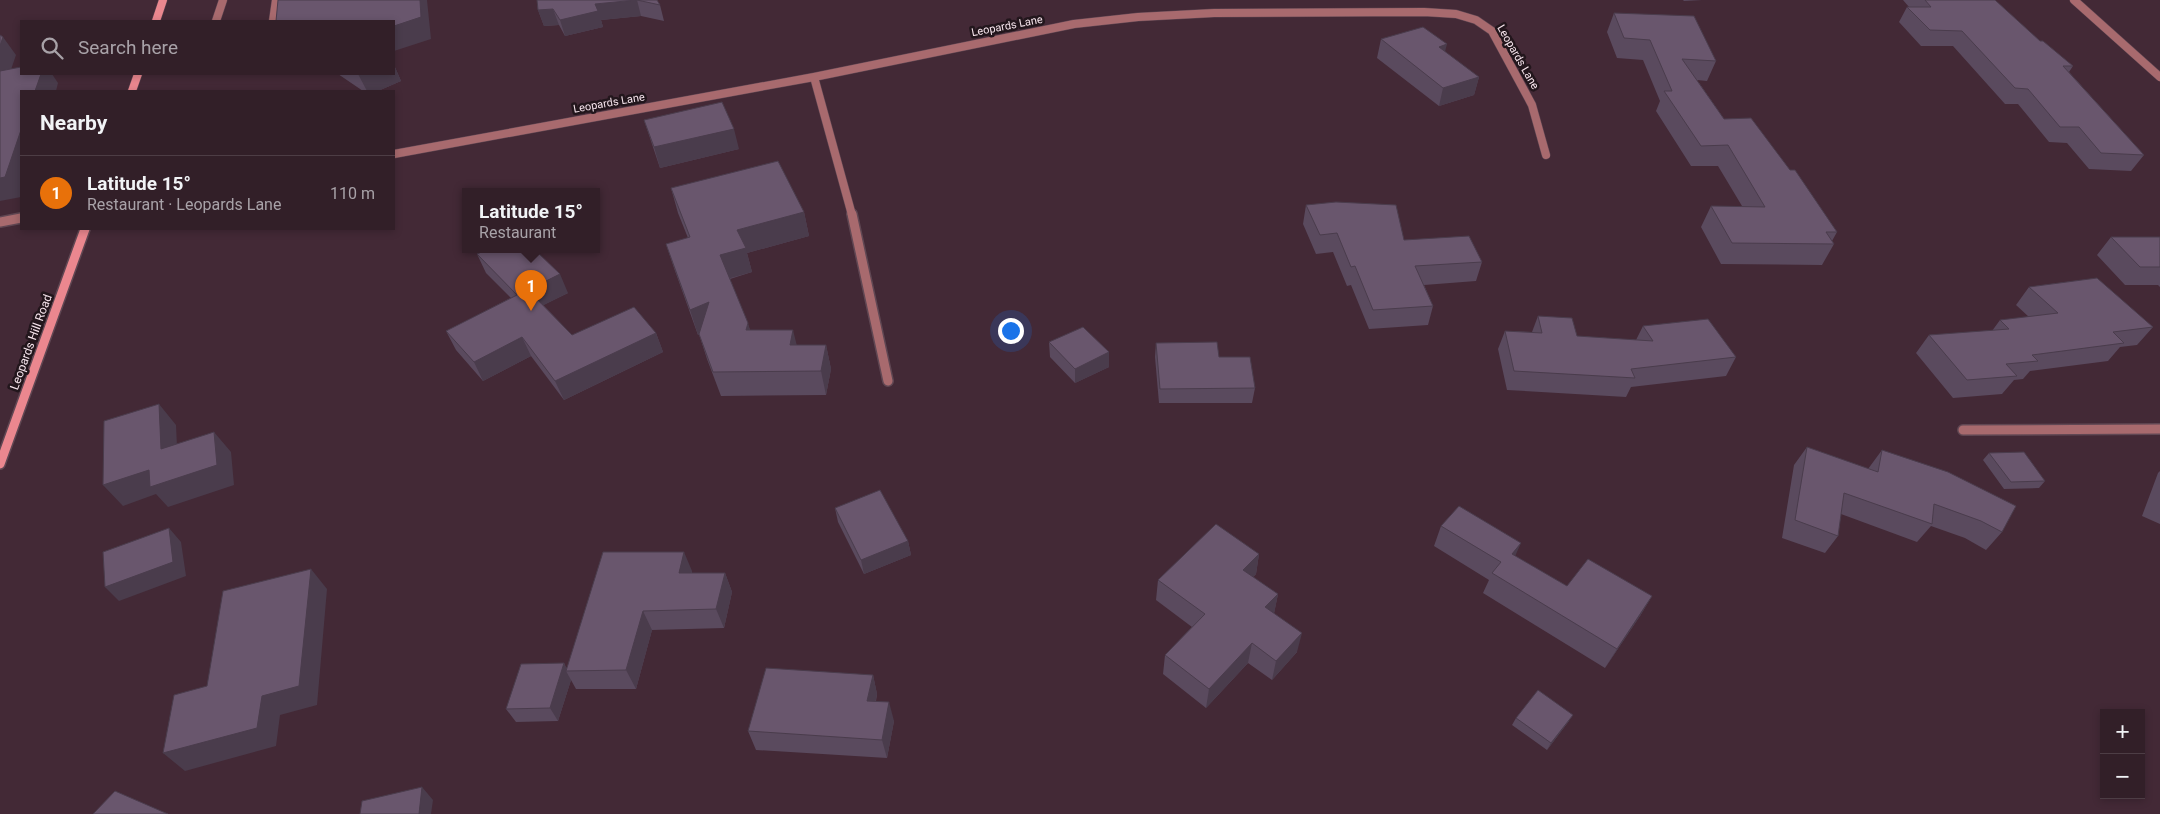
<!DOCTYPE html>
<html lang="en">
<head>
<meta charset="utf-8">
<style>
	:root { --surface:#321f28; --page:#3d2c34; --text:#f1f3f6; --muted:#a8a2a8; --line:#4d3d45; --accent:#8c9099 }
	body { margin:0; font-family:Roboto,sans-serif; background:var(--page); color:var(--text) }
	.controls { position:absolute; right:15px; bottom:15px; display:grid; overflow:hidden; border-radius:0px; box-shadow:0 2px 8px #0003 }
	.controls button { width:45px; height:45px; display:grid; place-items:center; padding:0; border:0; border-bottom:1px solid var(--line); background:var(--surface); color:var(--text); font:25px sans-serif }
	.you { position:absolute; left:1010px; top:330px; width:18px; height:18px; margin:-12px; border:4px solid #fff; border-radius:50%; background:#1a73e8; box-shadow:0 0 0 8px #1a73e833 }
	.badge { display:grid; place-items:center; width:32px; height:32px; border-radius:50%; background:var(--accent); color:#fff; font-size:16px; font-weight:700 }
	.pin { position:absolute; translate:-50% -41px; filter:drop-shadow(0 1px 2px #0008) }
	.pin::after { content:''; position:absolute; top:26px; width:18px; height:15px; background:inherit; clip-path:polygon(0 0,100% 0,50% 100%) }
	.popup { position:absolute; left:462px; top:188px; width:138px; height:65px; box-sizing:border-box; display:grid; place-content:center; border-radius:0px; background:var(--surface); filter:drop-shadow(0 1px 4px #0005); font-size:16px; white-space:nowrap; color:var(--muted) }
	.popup b { font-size:19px; color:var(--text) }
	.popup::after { content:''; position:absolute; left:50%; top:100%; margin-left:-10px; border:10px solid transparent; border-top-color:var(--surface) }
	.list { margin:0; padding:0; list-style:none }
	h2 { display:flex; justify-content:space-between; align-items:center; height:65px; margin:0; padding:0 20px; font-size:21px }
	h2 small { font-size:16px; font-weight:400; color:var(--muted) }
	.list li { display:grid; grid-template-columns:32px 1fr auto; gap:15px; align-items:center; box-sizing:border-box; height:75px; padding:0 20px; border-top:1px solid var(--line) }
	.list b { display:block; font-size:19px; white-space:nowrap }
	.list p { margin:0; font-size:16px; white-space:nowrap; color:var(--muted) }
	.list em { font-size:16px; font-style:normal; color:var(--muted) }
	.icon { flex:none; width:28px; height:28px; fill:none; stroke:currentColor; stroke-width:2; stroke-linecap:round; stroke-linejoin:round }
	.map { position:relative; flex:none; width:2160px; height:814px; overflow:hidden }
	.search { position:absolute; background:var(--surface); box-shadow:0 2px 8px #0003; left:20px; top:20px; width:375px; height:55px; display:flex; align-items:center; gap:12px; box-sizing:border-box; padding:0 18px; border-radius:0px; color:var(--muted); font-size:19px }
	.panel { position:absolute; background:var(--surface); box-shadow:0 2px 8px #0003; left:20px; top:90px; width:375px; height:140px; border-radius:0px }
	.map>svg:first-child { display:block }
</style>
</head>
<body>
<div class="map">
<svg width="2160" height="814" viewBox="0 0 2160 814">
	<rect width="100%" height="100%" fill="#432936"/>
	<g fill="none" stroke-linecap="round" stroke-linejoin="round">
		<defs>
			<path id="service" d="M216 21 223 0
				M273 21 276 0"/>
			<path id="minor-far1" d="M2074 0 2160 77
				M814 77 852 215
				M394 154 814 77 1074 24 1138 17 1214 13 1424 12 1456 14 1476 20 1492 31 1532 105 1546 155"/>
			<path id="minor" d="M852 214 888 381
				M0 222 21 218
				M1963 430 2160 429"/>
			<path id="secondary-far1" d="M156 21 163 0
				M132 91 138 74"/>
			<path id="secondary" d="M0 464 85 229"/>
		</defs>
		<!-- service casing -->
		<use href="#service" stroke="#604753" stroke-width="9"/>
		<!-- minor-far1 casing -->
		<use href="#minor-far1" stroke="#604753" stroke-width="9"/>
		<!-- minor casing -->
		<use href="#minor" stroke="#604753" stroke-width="12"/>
		<!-- secondary-far1 casing -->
		<use href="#secondary-far1" stroke="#604753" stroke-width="9"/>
		<!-- secondary casing -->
		<use href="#secondary" stroke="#604753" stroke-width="12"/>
		<!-- service -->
		<use href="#service" stroke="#a86a6e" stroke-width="8"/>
		<!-- minor-far1 -->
		<use href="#minor-far1" stroke="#a86a6e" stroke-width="8"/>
		<!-- minor -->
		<use href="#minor" stroke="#a86a6e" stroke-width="9"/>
		<!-- secondary-far1 -->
		<use href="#secondary-far1" stroke="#eb878f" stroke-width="8"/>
		<!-- secondary -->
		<use href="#secondary" stroke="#eb878f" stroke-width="9"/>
	</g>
	<!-- wall -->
	<path fill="#5a4a5e" d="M537 0H657L660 5 664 21 641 16 601 20 603 27 565 36 559 25 544 26 538 10Z
		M1683 0H1702L1684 1Z
		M1903 0H1995L2040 41 2073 66 2069 72 2144 155 2131 171 2089 169 2067 143 2049 142 2018 104H2005L1953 46H1921L1899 22 1907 7H1909Z
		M1614 13 1716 61 1707 81 1697 80 1724 119 1790 170 1837 232 1832 241 1834 244 1822 265 1721 264 1701 227 1711 206H1742L1718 166H1691L1656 111 1660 101 1643 60 1617 58 1607 32Z
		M1381 39 1479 77 1474 95 1439 106 1377 58Z
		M394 65 401 81 378 91H363L338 74H394Z
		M644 120 739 149 660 168Z
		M671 188 804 212 809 236 747 253 752 272 730 279 750 330 797 345H826L831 369 826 395 721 396 707 359 699 334 698 335 674 268 666 244 688 238 678 213Z
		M1306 205 1404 240 1482 262 1476 281 1424 285 1433 306 1428 325 1369 329 1351 285 1347 286 1333 252 1316 254 1303 224Z
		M2111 237H2160V287L2158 285H2125L2097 255Z
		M477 254 568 293 543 305 572 335 656 333 663 352 564 400 531 356 483 381 456 350 446 331 511 298 486 273Z
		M2029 287 2153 327 2137 345 2120 347 2108 361 2030 371 2023 379 2014 380 2002 394 1953 398 1916 353 1929 335 1992 331 2000 320 2029 317 2016 305Z
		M1538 316 1577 336 1636 340 1643 326 1736 357 1726 376 1631 387 1626 397 1507 390 1498 349 1505 331 1532 332Z
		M1049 342 1109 352V367L1075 383 1050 357Z
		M1156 343 1219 357 1255 388 1252 403H1159L1155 357Z
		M1807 447 1868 469 1882 450 2002 532 1986 550 1965 538 1931 526 1917 542 1841 514 1838 536 1825 553 1782 538 1794 465Z
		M1989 453 2045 481 2039 488 2004 489 1983 460Z
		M2160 471V524L2142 516 2158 473Z
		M835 508 908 541 911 555 864 574 838 522Z
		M1441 526 1515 556 1567 586 1652 596 1640 616 1605 668 1483 593 1489 580 1434 546Z
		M1259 554 1256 574 1253 577 1278 594 1274 613 1297 652 1272 680 1248 663 1206 708 1163 674 1165 655 1192 627 1156 600 1158 580Z
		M692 571V573H725L732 592 724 628 652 630 636 689H576L571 680 558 721 516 722 506 709 564 663 566 668Z
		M873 675 877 694 876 701 894 721 887 758 756 750 748 731Z
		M1516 718 1569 721 1547 750 1512 725Z"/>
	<!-- shaded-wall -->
	<path fill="#4a3c4c" d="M420 0H427L431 39 394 51V26Z
		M637 0 641 16 601 20 603 27 565 36 560 20 595 4Z
		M553 9 559 25 544 26 538 10Z
		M3 37 16 55 0 102V46Z
		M1447 44 1442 63 1439 47Z
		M394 65 401 81 378 91H367L358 74H394Z
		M41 74H52L58 83 56 91H35Z
		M1479 77 1474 95 1439 106 1443 88Z
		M734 129 739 149 660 168 654 147Z
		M21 130V197L0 201V178Z
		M804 212 809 236 747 253 752 272 727 279 720 255 737 230Z
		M560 274 568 293 536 309 528 290Z
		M709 302 716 326 698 335 690 310Z
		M748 323 755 347 746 330Z
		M793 330 799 354 790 345Z
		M656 333 663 352 564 400 555 381Z
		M522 337 531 356 483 381 474 362Z
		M826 345 831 369 826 395 821 371Z
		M1109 352V367L1075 383V369Z
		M159 404 176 425 178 469 161 449Z
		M214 432 231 452 234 485 168 507 156 494 123 506 103 485Z
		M169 528 181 542 186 576 119 601 105 587Z
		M908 541 911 555 864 574 861 560Z
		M1521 543 1512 563V554Z
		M684 552 692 571 687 592 679 573Z
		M1259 554 1256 574 1240 590 1243 570Z
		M311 569 327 589 317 705 280 715 276 746 185 771 163 753Z
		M725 573 732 592 724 628 716 609Z
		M1278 594 1274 614 1265 607Z
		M1652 596 1640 616 1605 668 1617 649Z
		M643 611 652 630 636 689 626 670Z
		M1302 633 1297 652 1272 680 1276 661Z
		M1252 643 1248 663 1206 708 1209 689Z
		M564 663 568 671H566L571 680 558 721 550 708Z
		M873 675 877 694 872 719 867 701Z
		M889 702 894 721 887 758 882 740Z
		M1573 715 1569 721 1547 750 1551 743Z
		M422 787 433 800 431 814H419Z"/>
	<!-- building -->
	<path fill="#69566d" stroke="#4a3c4c" d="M278 0H420L421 17 394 26V21H276Z
		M537 0H636L595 4 598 11 560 20 553 9 538 10Z
		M637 0H657L660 5Z
		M1925 0H1995L2040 41H2043L2073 66H2063L2144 155 2101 153 2079 127H2060L2028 89 2015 88 1962 31 1930 30 1907 7H1931Z
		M1614 13 1694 16 1716 61 1682 59 1724 119 1751 118 1790 170H1795L1837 232H1826L1834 244 1732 243 1711 206 1765 207 1728 145 1701 146 1664 91H1672L1650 40 1624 38Z
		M1423 27 1447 44 1439 47 1479 77 1443 88 1381 39Z
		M0 35 3 37 0 46Z
		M21 67V74H41L35 91H21V130L5 177 0 178V71Z
		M722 102 734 129 654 147 644 120Z
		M778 161 804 212 737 230 746 248 720 255 748 323 746 330H793L790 345H826L821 371 713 372 699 334 709 302 690 310 666 244 690 237 671 188Z
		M1336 202 1396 205 1404 240 1469 236 1482 262 1415 266 1433 306 1373 310 1355 266 1351 267 1337 233 1320 235 1306 205Z
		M2111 237H2160V267H2140Z
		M486 250H535L560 274 528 290 572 335 634 307 656 333 555 381 522 337 474 362 446 331 517 295 477 254Z
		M2097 278 2153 327 2113 332 2124 343 2032 355 2038 361 2006 364 2017 376 1967 380 1929 335 2009 329 2000 320 2058 313 2029 287Z
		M1538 316 1572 318 1577 336 1653 341 1643 326 1708 319 1736 357 1631 369 1635 378 1514 371 1505 331 1542 333Z
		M1083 327 1109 352 1075 369 1049 342Z
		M1217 342 1219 357H1250L1255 388 1160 389 1156 343Z
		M159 404 161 449 214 432 217 465 150 487 149 470 103 485 104 421Z
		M1807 447 1878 472 1882 450 1948 472 2016 506 2002 532 1981 521 1934 504 1932 524 1844 493 1838 536 1795 520Z
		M2024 452 2045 481 2011 482 1989 453Z
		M880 490 908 541 861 560 835 508Z
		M1459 506 1521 543 1512 554 1567 586 1588 559 1652 596 1617 649 1492 573 1501 562 1441 526Z
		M1216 524 1259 554 1243 570 1278 594 1265 607 1302 633 1276 661 1252 643 1209 689 1165 655 1205 614 1158 580Z
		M169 528 173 562 105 587 103 552Z
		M603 552H684L679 573H725L716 609 643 611 626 670 566 671Z
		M311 569 299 686 262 696 257 728 163 753 174 695 207 686 223 591Z
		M564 663 550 708 506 709 521 664Z
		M766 668 873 675 867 701 889 702 882 740 748 731Z
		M1538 690 1573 715 1551 743 1516 718Z
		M422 787 419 814H360L362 801Z
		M115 791 168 814H93Z"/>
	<g text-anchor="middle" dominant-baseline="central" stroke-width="5" stroke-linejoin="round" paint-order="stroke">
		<!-- far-street labels -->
		<g font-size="11" fill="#f7e5ed" stroke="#22161c">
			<text transform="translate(1007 26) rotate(-11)">Leopards Lane</text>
			<text transform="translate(1518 57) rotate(60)">Leopards Lane</text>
			<text transform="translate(609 103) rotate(-10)">Leopards Lane</text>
		</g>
		<!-- street labels -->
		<g font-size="12" fill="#f7e5ed" stroke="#22161c">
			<text transform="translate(31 342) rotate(-70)">Leopards Hill Road</text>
		</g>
	</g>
</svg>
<div class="controls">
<button>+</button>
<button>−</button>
</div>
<div class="you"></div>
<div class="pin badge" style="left:531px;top:311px;background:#e8710a">1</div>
<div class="popup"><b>Latitude 15°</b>Restaurant</div>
<div class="search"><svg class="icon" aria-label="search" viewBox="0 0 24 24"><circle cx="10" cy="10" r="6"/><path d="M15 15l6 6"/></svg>Search here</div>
<section class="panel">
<h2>Nearby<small></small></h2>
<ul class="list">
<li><span class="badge" style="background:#e8710a">1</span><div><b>Latitude 15°</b><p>Restaurant · Leopards Lane</p></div><em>110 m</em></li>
</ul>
</section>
</div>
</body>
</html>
